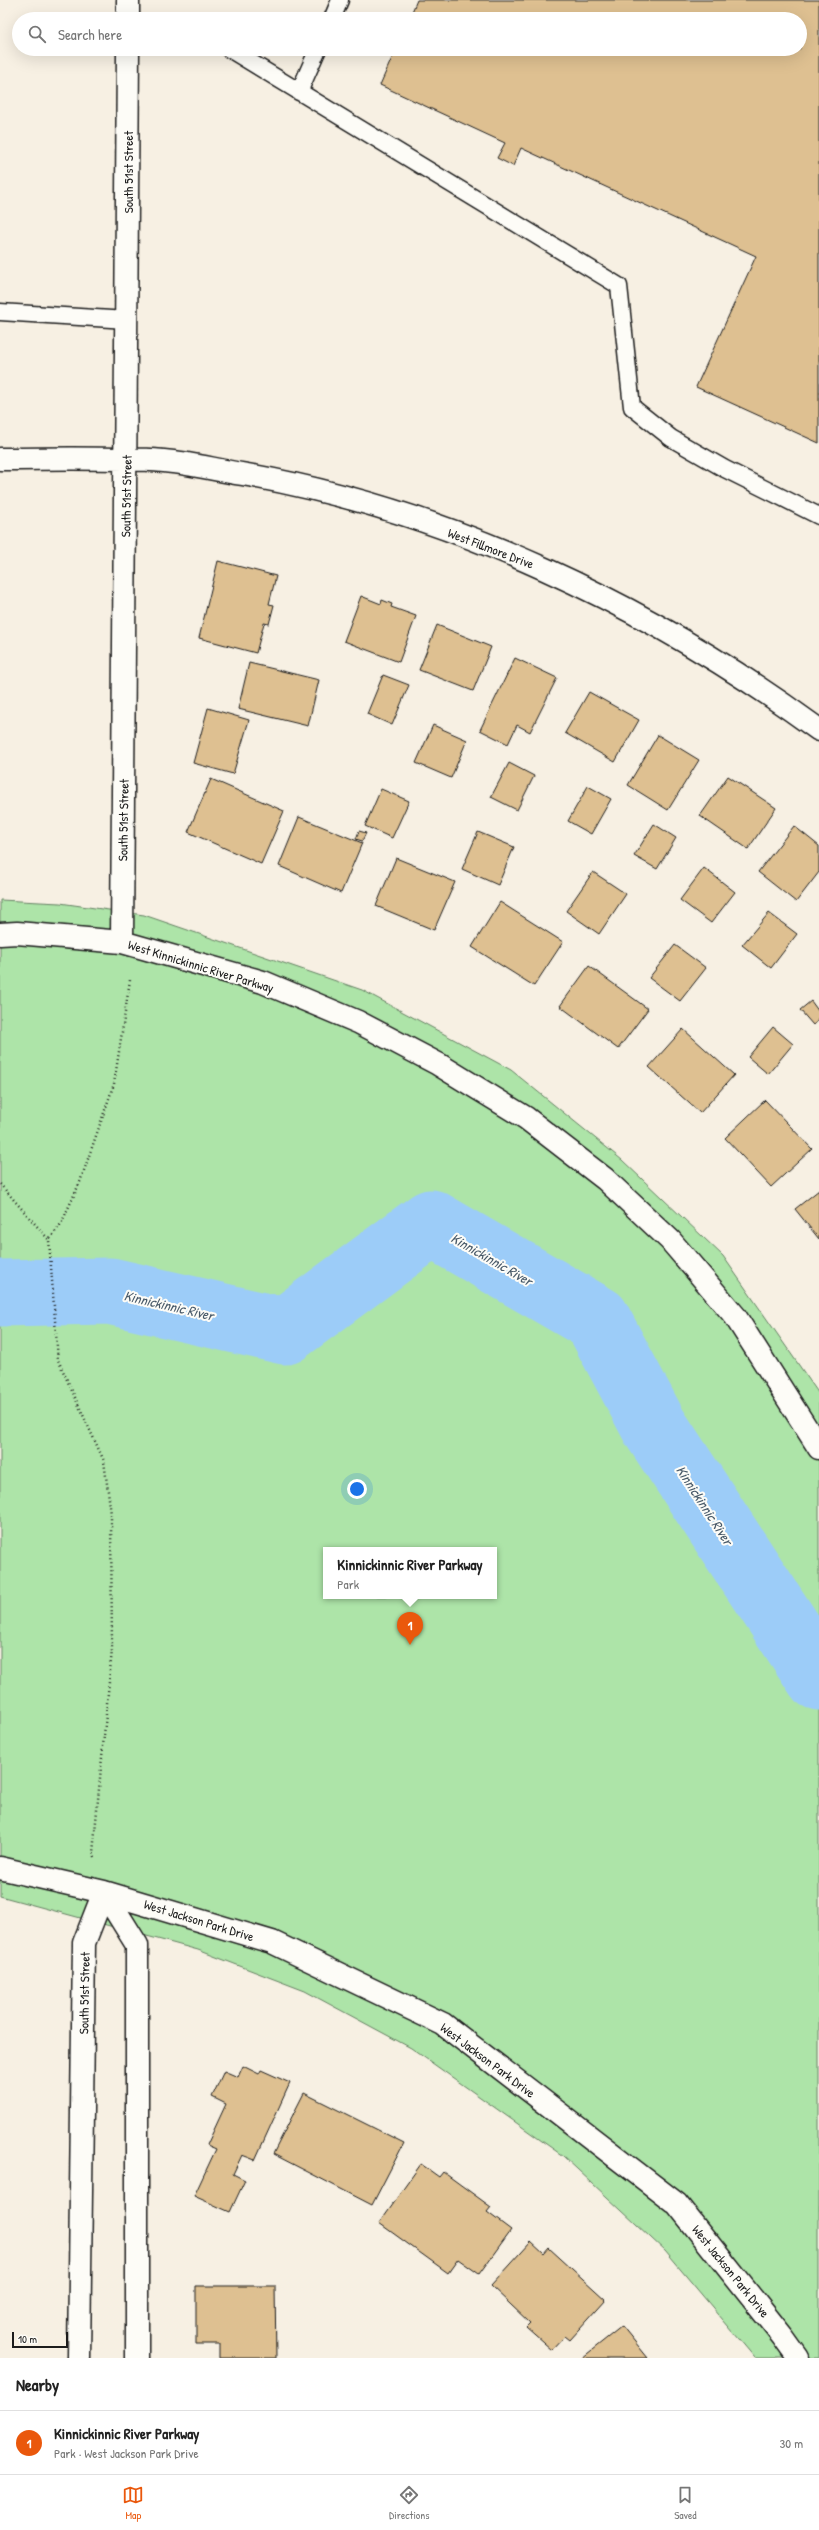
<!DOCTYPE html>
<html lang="en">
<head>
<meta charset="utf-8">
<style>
	:root { --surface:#fff; --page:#f2f2f2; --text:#222; --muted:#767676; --line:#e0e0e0; --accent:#ea580c }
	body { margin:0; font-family:"Patrick Hand",sans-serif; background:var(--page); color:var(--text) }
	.scale { position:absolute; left:12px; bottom:10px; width:56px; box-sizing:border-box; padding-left:4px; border:2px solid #1c1c1c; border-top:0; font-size:11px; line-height:14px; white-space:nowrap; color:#1c1c1c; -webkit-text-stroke:3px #fdfcf7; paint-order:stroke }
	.you { position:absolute; left:357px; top:1489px; width:14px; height:14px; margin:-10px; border:3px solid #fff; border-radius:50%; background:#1a73e8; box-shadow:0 0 0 6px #1a73e833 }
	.badge { display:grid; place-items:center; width:26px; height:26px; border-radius:50%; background:var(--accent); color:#fff; font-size:13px; font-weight:700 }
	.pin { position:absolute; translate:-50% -33px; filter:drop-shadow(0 1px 2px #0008) }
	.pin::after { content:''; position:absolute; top:21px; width:14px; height:12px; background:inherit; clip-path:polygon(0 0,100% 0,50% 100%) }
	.popup { position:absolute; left:323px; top:1547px; width:174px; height:52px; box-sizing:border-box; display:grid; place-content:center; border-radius:0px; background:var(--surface); filter:drop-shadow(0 1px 3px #0005); font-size:13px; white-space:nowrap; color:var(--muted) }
	.popup b { font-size:15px; color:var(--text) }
	.popup::after { content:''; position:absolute; left:50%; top:100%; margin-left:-8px; border:8px solid transparent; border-top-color:var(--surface) }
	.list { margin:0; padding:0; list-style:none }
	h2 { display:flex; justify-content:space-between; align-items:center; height:52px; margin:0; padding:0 16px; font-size:17px }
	h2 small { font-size:13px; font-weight:400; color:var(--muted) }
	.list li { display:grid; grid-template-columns:26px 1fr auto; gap:12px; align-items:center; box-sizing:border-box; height:64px; padding:0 16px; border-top:1px solid var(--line) }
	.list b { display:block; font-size:15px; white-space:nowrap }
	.list p { margin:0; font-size:13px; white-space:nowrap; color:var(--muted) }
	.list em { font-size:13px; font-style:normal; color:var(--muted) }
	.icon { flex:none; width:22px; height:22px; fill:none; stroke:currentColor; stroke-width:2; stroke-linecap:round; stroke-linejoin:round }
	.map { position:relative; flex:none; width:819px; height:2358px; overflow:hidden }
	.search { position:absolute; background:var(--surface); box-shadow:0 4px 16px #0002; left:12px; right:12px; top:12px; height:44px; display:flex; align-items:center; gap:10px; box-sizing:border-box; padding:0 14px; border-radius:22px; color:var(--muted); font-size:15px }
	.sheet { height:116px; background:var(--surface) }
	nav { display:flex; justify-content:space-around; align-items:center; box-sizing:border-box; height:56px; border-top:1px solid var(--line); background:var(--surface); font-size:11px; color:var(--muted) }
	nav a { display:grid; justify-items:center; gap:2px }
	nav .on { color:var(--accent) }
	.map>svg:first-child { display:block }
</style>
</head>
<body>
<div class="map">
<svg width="819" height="2358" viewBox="0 0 819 2358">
	<rect width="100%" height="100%" fill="#f7f0e3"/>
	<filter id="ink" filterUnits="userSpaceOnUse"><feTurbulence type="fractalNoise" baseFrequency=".025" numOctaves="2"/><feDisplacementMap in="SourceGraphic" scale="8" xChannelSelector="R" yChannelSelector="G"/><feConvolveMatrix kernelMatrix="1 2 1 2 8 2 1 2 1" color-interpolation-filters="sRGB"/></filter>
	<g filter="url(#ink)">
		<!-- green -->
		<path fill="#ade4a8" stroke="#648062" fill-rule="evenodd" d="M0 900 60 903 144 915 362 990 511 1070 622 1160 723 1256 819 1394V2358H755L665 2251 563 2156 411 2048 305 1991 198 1950 0 1896ZM326 1550H494V1596H326Z"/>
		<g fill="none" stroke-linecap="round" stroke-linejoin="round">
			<!-- river -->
			<path stroke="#9cccf8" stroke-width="67" d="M0 1293 110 1291 285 1331 431 1223 597 1319 654 1426 819 1677"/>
		</g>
		<!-- building -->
		<path fill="#dec091" stroke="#1c1c1c" d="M417 0H819V443L696 387 756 256 521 148 513 166 497 158 505 143 380 85 396 49H800V19H409Z
			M218 561 276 576 269 604 274 605 269 624 264 623 256 653 199 638Z
			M361 596 381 604 382 600 392 604 391 607 416 616 399 662 344 641Z
			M437 625 491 647 473 691 419 670Z
			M515 658 557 678 530 732 517 725 508 744 480 730Z
			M249 663 319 680 308 726 238 709Z
			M383 675 409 685 392 725 367 714Z
			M589 692 639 720 615 762 565 733Z
			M208 708 249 720 233 774 193 763Z
			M433 725 467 740 451 778 416 763Z
			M658 735 699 760 668 810 628 785Z
			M509 763 534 776 517 810 491 797Z
			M728 776 776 808 748 849 700 816Z
			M211 779 284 811 261 864 188 832Z
			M588 786 611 799 591 834 568 821Z
			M381 789 409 801 392 838 365 826Z
			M299 817 362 843 341 893 279 866Z
			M654 824 676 838 657 869 634 856Z
			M794 826 819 846V872L796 902 758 872Z
			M359 831 366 833 362 841 356 839Z
			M478 832 514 847 498 885 462 869Z
			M396 858 455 882 434 930 376 906Z
			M704 868 735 892 711 923 680 900Z
			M593 872 626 894 599 934 566 911Z
			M500 902 563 942 534 986 472 947Z
			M769 913 797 934 771 968 742 945Z
			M675 945 706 968 680 1001 649 978Z
			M589 966 648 1009 618 1049 560 1006Z
			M811 1001 819 1012V1020L813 1025 800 1010Z
			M773 1027 793 1044 768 1074 748 1057Z
			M683 1029 734 1075 700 1113 649 1067Z
			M765 1100 812 1149 771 1187 725 1138Z
			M819 1190V1239L795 1209Z
			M243 2066 259 2074 261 2070 290 2083 255 2160 242 2155 233 2174 245 2180 230 2212 194 2196 216 2149 207 2145 226 2104 212 2097 224 2071 238 2077Z
			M304 2093 404 2143 372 2205 273 2154Z
			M421 2164 439 2177 443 2172 491 2207 487 2212 511 2230 479 2274 458 2259 448 2273 379 2223Z
			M531 2242 544 2254 549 2248 606 2300 570 2340 565 2336 552 2350 526 2327 530 2323 491 2286Z
			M196 2286H275L276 2358H219V2344H196Z
			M622 2326 648 2358H582Z"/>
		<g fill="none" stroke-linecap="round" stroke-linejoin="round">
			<defs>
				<path id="lane" d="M332 19 340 0
					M229 49 619 286 632 407 671 438 725 469 819 516
					M299 92 318 49
					M0 312 127 320"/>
				<path id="street" d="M128 19V0
					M0 459C54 459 109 457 164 461 190 463 216 470 242 474 449 510 650 606 819 730
					M0 934 17 933 122 942 263 982 358 1022 438 1064 526 1118 605 1179 670 1240 735 1316 819 1448
					M122 942 128 49
					M0 1868 104 1892 272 1942 443 2024 677 2204 783 2337 798 2358
					M104 1892 137 1945V2358
					M79 2358 84 1943 104 1892"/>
			</defs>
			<!-- lane casing -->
			<use href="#lane" stroke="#1c1c1c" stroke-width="19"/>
			<!-- street casing -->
			<use href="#street" stroke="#1c1c1c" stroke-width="25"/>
			<!-- path -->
			<path stroke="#1c1c1c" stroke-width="2.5" stroke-dasharray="1 3" stroke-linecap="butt" d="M0 1184 49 1240
				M95 1858 93 1853 112 1650 111 1514 104 1461 58 1360 49 1240 61 1224 80 1182 114 1084 130 980"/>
			<!-- lane -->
			<use href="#lane" stroke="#fdfcf7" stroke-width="16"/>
			<!-- street -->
			<use href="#street" stroke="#fdfcf7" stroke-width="22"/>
		</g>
	</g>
	<g text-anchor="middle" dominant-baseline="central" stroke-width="4" stroke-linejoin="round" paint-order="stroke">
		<!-- street labels -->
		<g font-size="13" fill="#1c1c1c" stroke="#fdfcf7">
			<text transform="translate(128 172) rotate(-90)">South 51st Street</text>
			<text transform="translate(126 496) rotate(-89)">South 51st Street</text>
			<text transform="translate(491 548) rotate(21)">West Fillmore Drive</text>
			<text transform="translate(123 820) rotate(-89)">South 51st Street</text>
			<text transform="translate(201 966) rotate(17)">West Kinnickinnic River Parkway</text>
			<text transform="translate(199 1920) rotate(17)">West Jackson Park Drive</text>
			<text transform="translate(84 1993) rotate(-89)">South 51st Street</text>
			<text transform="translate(488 2060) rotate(37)">West Jackson Park Drive</text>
			<text transform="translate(731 2271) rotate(51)">West Jackson Park Drive</text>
		</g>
		<!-- water labels -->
		<g font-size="14" font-style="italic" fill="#495a69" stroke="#fdfcf7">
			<text transform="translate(492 1259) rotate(30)">Kinnickinnic River</text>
			<text transform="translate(169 1305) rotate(13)">Kinnickinnic River</text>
			<text transform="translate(705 1505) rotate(57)">Kinnickinnic River</text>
		</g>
	</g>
</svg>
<div class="scale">10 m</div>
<div class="you"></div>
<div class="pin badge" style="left:410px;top:1645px">1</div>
<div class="popup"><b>Kinnickinnic River Parkway</b>Park</div>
<div class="search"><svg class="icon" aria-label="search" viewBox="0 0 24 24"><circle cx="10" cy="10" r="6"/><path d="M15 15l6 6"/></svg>Search here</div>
</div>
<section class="sheet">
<h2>Nearby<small></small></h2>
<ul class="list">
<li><span class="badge">1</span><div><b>Kinnickinnic River Parkway</b><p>Park · West Jackson Park Drive</p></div><em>30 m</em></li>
</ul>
</section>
<nav>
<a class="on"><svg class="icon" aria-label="map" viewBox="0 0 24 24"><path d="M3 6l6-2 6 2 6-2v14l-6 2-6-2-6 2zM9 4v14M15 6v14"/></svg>Map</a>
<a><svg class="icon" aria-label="directions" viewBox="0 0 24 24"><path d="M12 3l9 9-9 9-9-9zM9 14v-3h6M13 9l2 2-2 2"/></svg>Directions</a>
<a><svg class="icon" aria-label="saved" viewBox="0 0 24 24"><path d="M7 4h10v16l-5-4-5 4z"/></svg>Saved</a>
</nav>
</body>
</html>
